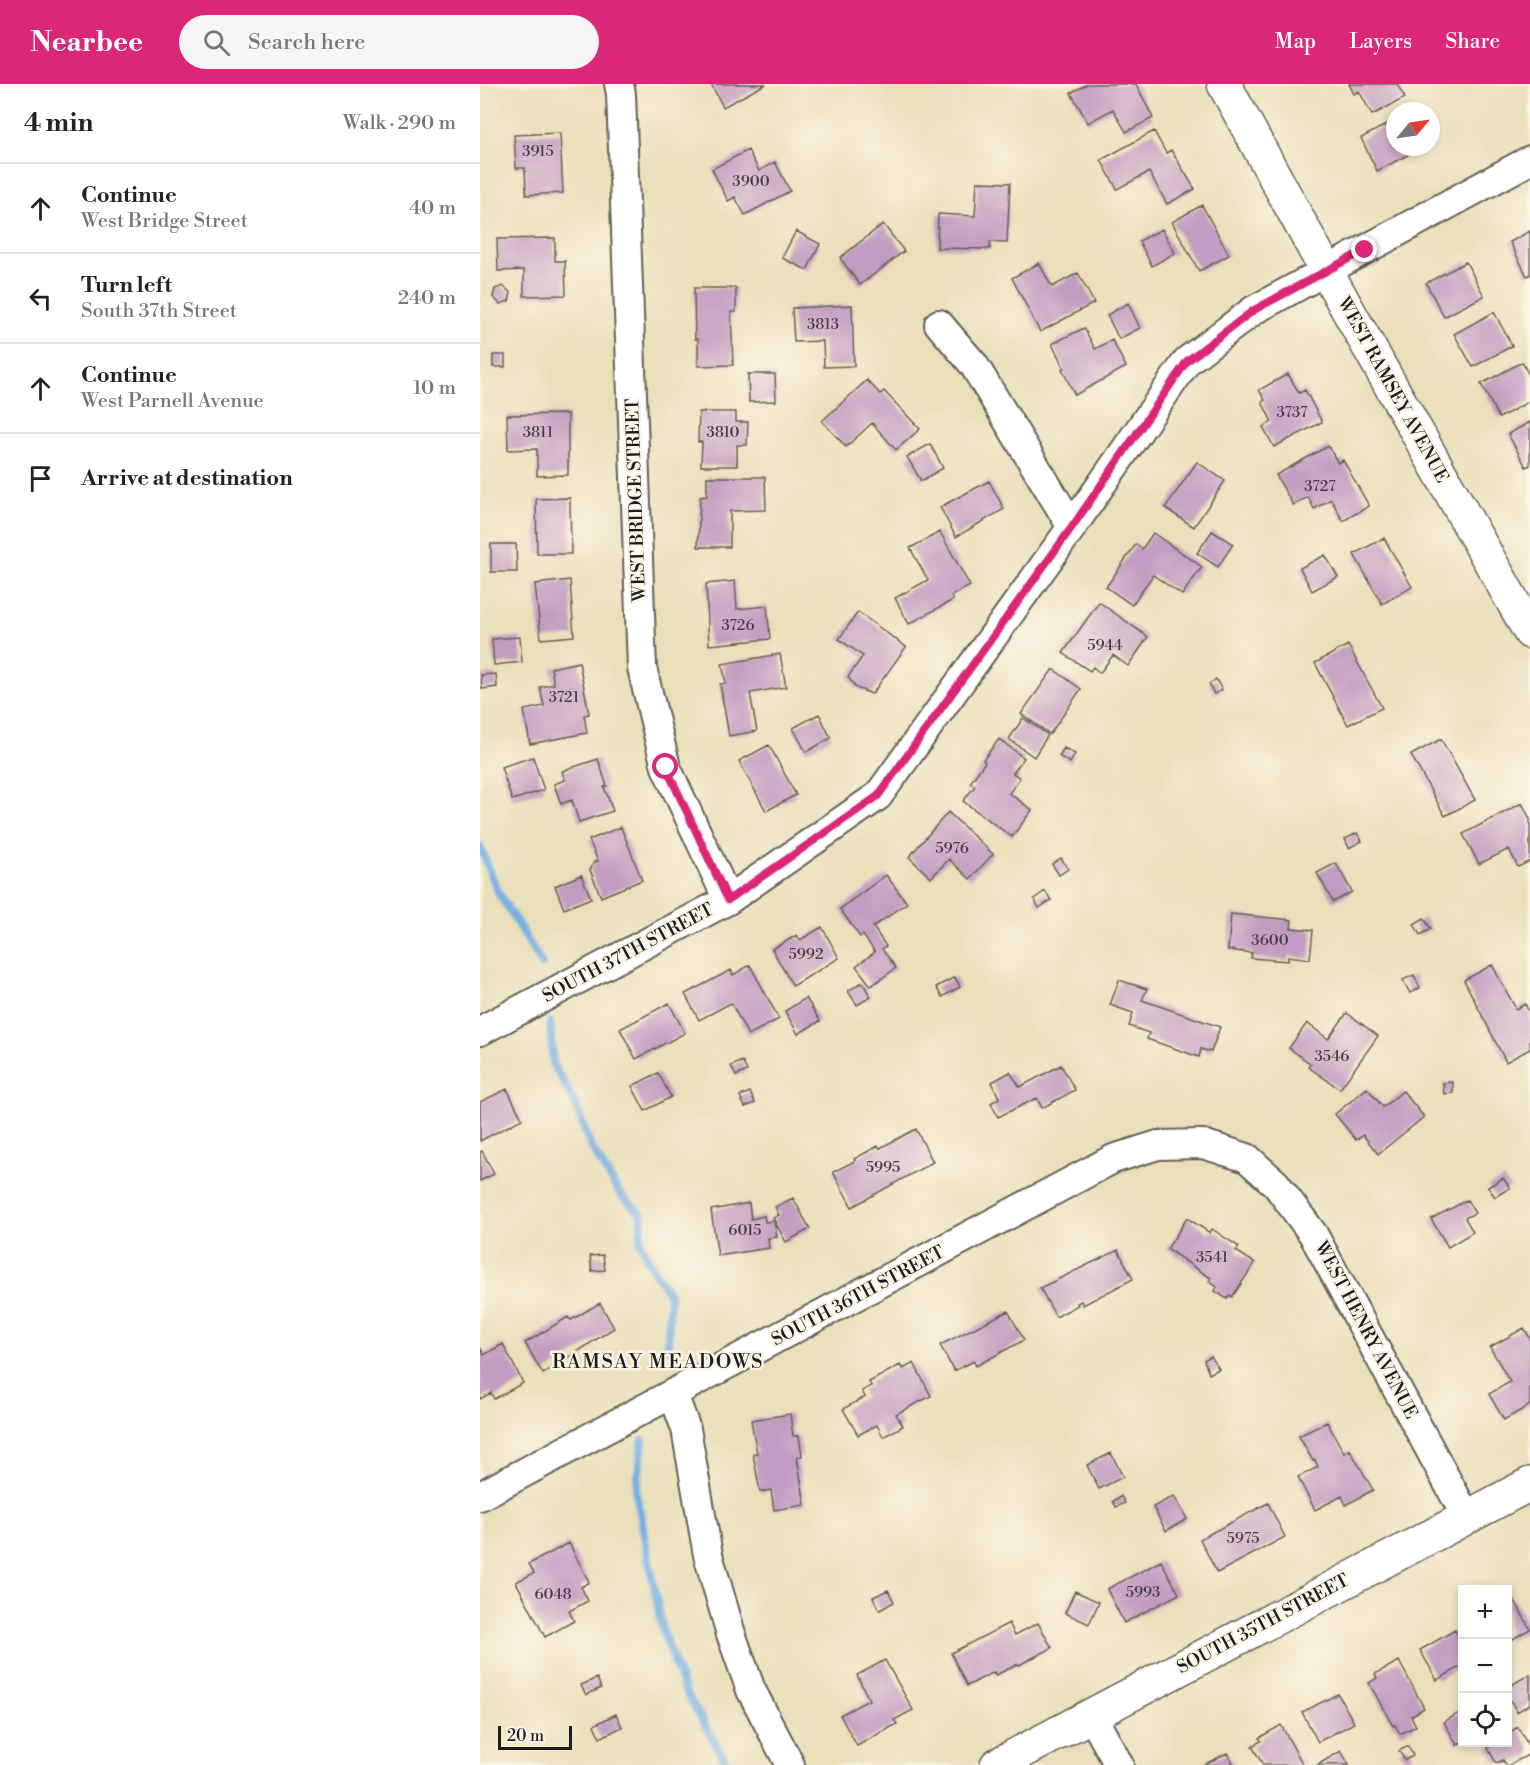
<!DOCTYPE html>
<html lang="en">
<head>
<meta charset="utf-8">
<style>
	:root { --surface:#fff; --page:#f6f6f6; --text:#222; --muted:#767676; --line:#e0e0e0; --accent:#db2777 }
	body { margin:0; font-family:"Libre Bodoni",serif; background:var(--page); color:var(--text) }
	.controls { position:absolute; right:18px; bottom:18px; display:grid; overflow:hidden; border-radius:0px; box-shadow:0 3px 9px #0003 }
	.controls button { width:54px; height:54px; display:grid; place-items:center; padding:0; border:0; border-bottom:2px solid var(--line); background:var(--surface); color:var(--text); font:30px sans-serif }
	.compass { position:absolute; left:906px; top:18px; width:54px; height:54px; border-radius:50%; background:var(--surface); box-shadow:0 3px 9px #0003; rotate:61deg }
	.scale { position:absolute; left:18px; bottom:15px; width:74px; box-sizing:border-box; padding-left:6px; border:3px solid #1c1c1c; border-top:0; font-size:16px; line-height:21px; white-space:nowrap; color:#1c1c1c; -webkit-text-stroke:4px #fcf5e5; paint-order:stroke }
	.stop { position:absolute; width:18px; height:18px; margin:-14px; border:4px solid #db2777; border-radius:50%; background:#fff }
	.stop.end { background:#db2777; border-color:#fff; box-shadow:0 2px 6px #0008 }
	.list { margin:0; padding:0; list-style:none }
	h2 { display:flex; justify-content:space-between; align-items:center; height:78px; margin:0; padding:0 24px; font-size:26px }
	h2 small { font-size:20px; font-weight:400; color:var(--muted) }
	.list li { display:grid; grid-template-columns:39px 1fr auto; gap:18px; align-items:center; box-sizing:border-box; height:90px; padding:0 24px; border-top:2px solid var(--line) }
	.list b { display:block; font-size:22px; white-space:nowrap }
	.list p { margin:0; font-size:20px; white-space:nowrap; color:var(--muted) }
	.list em { font-size:20px; font-style:normal; color:var(--muted) }
	.icon { flex:none; width:33px; height:33px; fill:none; stroke:currentColor; stroke-width:2; stroke-linecap:round; stroke-linejoin:round }
	.map { position:relative; flex:none; width:1050px; height:1681px; overflow:hidden }
	header { display:flex; align-items:center; gap:36px; box-sizing:border-box; height:84px; padding:0 30px; background:var(--accent); color:#fff }
	header strong { font-size:28px }
	nav { display:flex; gap:33px; margin-inline-start:auto; font-size:21px }
	.search { width:420px; height:54px; background:var(--page); display:flex; align-items:center; gap:15px; box-sizing:border-box; padding:0 21px; border-radius:33px; color:var(--muted); font-size:22px }
	main { display:flex }
	aside { flex:1; background:var(--surface) }
	.map>svg:first-child { display:block }
</style>
</head>
<body>
<header>
<strong>Nearbee</strong>
<div class="search"><svg class="icon" aria-label="search" viewBox="0 0 24 24"><circle cx="10" cy="10" r="6"/><path d="M15 15l6 6"/></svg>Search here</div>
<nav><a>Map</a><a>Layers</a><a>Share</a></nav>
</header>
<main>
<aside>
<h2>4 min<small>Walk · 290 m</small></h2>
<ul class="list">
<li><svg class="icon" aria-label="ahead" viewBox="0 0 24 24"><path d="M12 20V5M6 11l6-6 6 6"/></svg><div><b>Continue</b><p>West Bridge Street</p></div><em>40 m</em></li>
<li><svg class="icon" aria-label="left" viewBox="0 0 24 24"><path d="M17 20v-9H6M10 6l-5 5 5 5"/></svg><div><b>Turn left</b><p>South 37th Street</p></div><em>240 m</em></li>
<li><svg class="icon" aria-label="ahead" viewBox="0 0 24 24"><path d="M12 20V5M6 11l6-6 6 6"/></svg><div><b>Continue</b><p>West Parnell Avenue</p></div><em>10 m</em></li>
<li><svg class="icon" aria-label="arrive" viewBox="0 0 24 24"><path d="M6 21V4h12l-3 4 3 4H6"/></svg><div><b>Arrive at destination</b></div></li>
</ul>
</aside>
<div class="map">
<svg width="1050" height="1681" viewBox="0 0 1050 1681">
	<rect width="100%" height="100%" fill="#fcf5e5"/>
	<filter id="ink" filterUnits="userSpaceOnUse"><feTurbulence type="fractalNoise" baseFrequency=".0167" numOctaves="2"/><feDisplacementMap in="SourceGraphic" scale="12" xChannelSelector="R" yChannelSelector="G"/><feConvolveMatrix kernelMatrix="1 2 1 2 8 2 1 2 1" color-interpolation-filters="sRGB"/></filter>
	<filter id="wash" filterUnits="userSpaceOnUse"><feTurbulence type="fractalNoise" baseFrequency=".008" numOctaves="4" result="noise"/><feDisplacementMap in="SourceGraphic" scale="24" xChannelSelector="R" yChannelSelector="G"/><feGaussianBlur stdDeviation="1.35" result="paint"/><feColorMatrix in="noise" values="0 0 0 0 0 0 0 0 0 0 0 0 0 0 0 0 0 1.4 0 .05"/><feComposite in="paint" operator="in"/></filter>
	<g filter="url(#wash)">
		<rect width="100%" height="100%" fill="#eadfba"/>
		<g fill="none" stroke-linecap="round" stroke-linejoin="round">
			<!-- stream -->
			<path stroke="#72aee4" stroke-width="8" d="M0 762 18 808 62 880
				M70 938 73 980 93 1015 111 1063 140 1110 162 1131 160 1158 172 1184 190 1211 188 1264
				M163 1356 156 1408 182 1545 204 1605 248 1681"/>
		</g>
		<g id="blocks">
			<!-- building -->
			<path fill="#c39dc1" d="M231 0H286L243 23Z
				M607 0H656L673 34 646 48 633 25 608 39 591 9Z
				M869 0H917L925 14 892 31 879 7 874 10Z
				M915 36V63H935L937 66 897 87 881 54Z
				M674 47 686 69 691 66 715 105 687 120 669 88 637 105 621 76Z
				M80 49 83 109 46 111 45 84H36L34 51Z
				M268 66 279 87 295 78 310 107 265 131 255 113 248 117 232 85Z
				M497 98 530 99 527 159 510 158V165L457 164 458 130 495 132Z
				M722 121 749 171 719 187 692 138Z
				M403 140 424 167 380 201 360 174Z
				M682 145 695 169 672 182 659 157Z
				M316 147 340 160 327 186 302 174Z
				M1050 147V191L1047 192 1030 158Z
				M75 154V177H85L86 211 44 212V186L18 187 17 155Z
				M986 178 1004 212 964 233 946 199Z
				M559 179 572 203 598 189 614 219 560 248 532 194Z
				M23 202 31 209 29 217 20 220 13 213 15 205Z
				M214 204H256V228H251L253 281 218 282V255H215Z
				M648 219 660 244 639 255 627 231Z
				M372 221 374 282 344 283 343 257 314 258 312 224Z
				M1014 228 1032 262 993 283 974 250Z
				M604 244 615 265 632 256 646 283 595 311 582 285 584 284 572 260Z
				M13 271H25V283H13Z
				M1042 278 1050 293V317L1019 334 1001 300Z
				M268 290H295L296 317 269 318Z
				M808 290 819 309 825 306 842 338 794 363 783 343 792 338 782 318 785 316 779 306Z
				M387 296 400 310 404 307 440 345 416 366 392 339 366 363 342 337Z
				M219 328H256V338H268L267 361H257V382H221L222 358H218Z
				M88 330V391L57 392V365L28 366 27 331Z
				M1050 338V381L1046 383 1028 350Z
				M450 360 463 384 441 397 427 373Z
				M848 362 858 379 863 376 889 422 863 437 851 415 834 425 828 413 813 421 796 391Z
				M717 378 745 397 714 443 685 424Z
				M227 393H285L286 426 250 427V463H218L220 413 227 412Z
				M509 397 524 425 476 453 460 423Z
				M90 414 91 470H57L56 415Z
				M732 447 753 460 738 483 717 469Z
				M460 448 490 502 471 512 473 516 429 540 415 514 448 496 430 464Z
				M673 449 722 483 702 511 673 491 652 521 626 503 656 460 662 465Z
				M904 454 932 503 902 520 874 470Z
				M11 460H36L37 488H11Z
				M845 471 858 493 832 507 820 484Z
				M90 496 94 552 61 555 55 500Z
				M255 497 257 525 287 522 290 555 229 561 226 500Z
				M619 518 668 553 648 582 633 571 620 589 613 583 610 587 583 569Z
				M378 528 426 563 392 610 376 604 368 593 383 572 359 555Z
				M40 553 42 578 14 581 12 555Z
				M868 561 902 624 868 641 835 579Z
				M300 570 306 603 270 609 277 647 249 652 240 600 246 599 242 580Z
				M99 578 109 630 104 631 107 649 50 660 44 626 64 622 60 603 74 600 71 584Z
				M573 585 601 605 570 650 541 630Z
				M16 590 17 603 2 605 1 591Z
				M736 595 742 606 734 610 729 600Z
				M339 630 351 654 326 668 313 644Z
				M543 634 568 651 554 673 529 655Z
				M519 655 544 674 533 689 540 694 529 709 552 726 532 753 483 717 495 702 490 699 505 678 503 676Z
				M961 655 995 716 965 732 931 671Z
				M289 661 316 711 286 727 259 677Z
				M584 664 595 670 590 679 579 672Z
				M53 673 64 706 32 716 21 683Z
				M118 675 127 702 124 703 133 727 99 738 92 716 81 720 74 700 85 696 82 687Z
				M1042 719 1050 735V777L1038 783 1029 765 999 780 983 750Z
				M468 728 513 770 490 795 469 775 451 794 429 773Z
				M141 743 162 796 121 813 110 786 114 778 118 777 109 756Z
				M877 749 882 757 869 764 865 755Z
				M581 774 588 785 579 791 572 780Z
				M856 779 872 808 853 818 837 789Z
				M101 791 111 814 84 825 75 802Z
				M406 791 427 819 393 843 406 862 402 865 416 884 391 902 376 882 395 868 383 851 380 853 360 825Z
				M565 807 571 816 559 824 554 815Z
				M751 830 812 836 811 844 833 846 830 875 808 872V877L771 874 772 869 748 866Z
				M944 834 951 845 940 851 934 840Z
				M342 843 359 874 313 902 292 865 317 851 320 856Z
				M270 881 299 935 268 951 251 919 219 936 205 910 251 886 253 891Z
				M1012 881 1036 925 1045 920 1050 930V965L1026 978 984 896Z
				M934 891 940 904 930 909 923 896Z
				M475 893 480 903 462 913 456 903Z
				M639 896 667 905 662 916 740 943 731 968 721 965 719 973 667 955 669 949 649 942 653 929 630 921Z
				M382 898 391 913 377 921 368 907Z
				M326 914 340 937 318 950 305 927Z
				M189 919 205 949 156 975 140 945Z
				M867 929 898 952 860 1005 828 983 831 980 809 964 827 939 848 955Z
				M262 977 267 987 256 992 251 982Z
				M581 981 595 1006 562 1024 557 1014 518 1033 511 1019 519 1014 512 998 530 988 540 1003Z
				M178 989 191 1013 165 1027 152 1002Z
				M973 998V1009L964 1010 963 999Z
				M887 1004 903 1023 923 1007 944 1033 898 1070 883 1051 876 1056 855 1030Z
				M27 1005 42 1035 0 1057V1018Z
				M270 1008 275 1019 265 1023 260 1012Z
				M436 1045 453 1078 372 1123 353 1088 375 1077 374 1075 398 1062 400 1064Z
				M2 1067 14 1090 0 1097V1068Z
				M1023 1094 1030 1104 1015 1113 1008 1103Z
				M313 1114 330 1145 306 1158 293 1134 299 1131 295 1123Z
				M987 1116 995 1129 985 1134 993 1148 968 1163 951 1135Z
				M269 1119 271 1135 284 1132 285 1138 294 1137 297 1153 288 1154 289 1164 238 1172 231 1126Z
				M707 1134 730 1149 732 1145 759 1163 756 1167 775 1179 752 1213 750 1211 747 1215 735 1207 737 1203 729 1197 731 1194 687 1165Z
				M638 1166 653 1195 603 1221 601 1217 597 1219 598 1221 576 1233 560 1204Z
				M123 1171 125 1186 112 1187 110 1172Z
				M120 1219 134 1244 63 1290 45 1259 88 1233 91 1236Z
				M528 1227 544 1256 496 1282 494 1277 474 1287 460 1261Z
				M1044 1244 1050 1254V1321L1024 1336 1009 1310 1030 1298 1010 1263Z
				M23 1260 43 1299 14 1315 11 1309 0 1315V1263L4 1271Z
				M731 1272 739 1285 729 1290 724 1276Z
				M434 1279 451 1312 416 1330 423 1342 403 1353 397 1341 378 1351 363 1325 385 1313 382 1307 391 1302 389 1298 420 1281 423 1285Z
				M310 1330 313 1352H319L322 1372 317 1373 325 1421 294 1426 291 1406 280 1408 273 1370 277 1369 271 1336Z
				M847 1338 864 1369 870 1366 893 1406 866 1421 862 1412 835 1426 818 1393 838 1383 835 1376 833 1377 819 1352Z
				M631 1369 643 1393 619 1405 607 1381Z
				M641 1412 645 1419 636 1423 633 1417Z
				M694 1412 707 1435 686 1447 673 1423Z
				M788 1419 805 1453 737 1489 720 1455Z
				M89 1459 109 1498 101 1503 108 1517 89 1527 94 1537 65 1553 36 1498 54 1489 49 1480Z
				M681 1477 699 1510 644 1539 627 1505Z
				M408 1506 414 1518 400 1526 393 1513Z
				M595 1507 619 1518 609 1540 585 1529Z
				M1034 1515 1050 1545 1028 1558V1519Z
				M529 1539 535 1551 558 1539 572 1564 539 1581 538 1580 516 1591 514 1588 487 1602 471 1569Z
				M975 1546 982 1559V1582L957 1596 940 1566Z
				M405 1576 433 1626 414 1636 417 1640 377 1662 360 1631 389 1616 377 1591Z
				M919 1577 944 1624 931 1632 936 1642 920 1650 915 1641 913 1642 889 1599 897 1594 895 1590Z
				M1050 1590V1620L1037 1628 1028 1612V1603Z
				M117 1594 121 1604 106 1611 101 1601Z
				M858 1610 874 1639 838 1658 822 1628Z
				M982 1627V1658L977 1661 964 1638Z
				M136 1630 142 1643 120 1654 114 1641Z
				M801 1641 823 1681H783L772 1662 781 1657 779 1654Z
				M1038 1643 1050 1665V1670L1029 1681H1026L1023 1676 1016 1679 1008 1664 1014 1660 1013 1658H1028V1649Z
				M928 1662 933 1672 925 1676 919 1667Z
				M861 1667 869 1681H837Z
				M747 1669 754 1681H723Z"/>
		</g>
	</g>
	<g filter="url(#ink)">
		<use href="#blocks" fill-opacity="0" stroke="#646053" stroke-width="1.5"/>
		<g fill="none" stroke-linecap="round" stroke-linejoin="round">
			<defs>
				<path id="street" d="M139 0 141 10 162 584 186 683 248 816
					M459 240 494 281 592 443
					M0 947 248 816 398 712 592 443 707 277 774 226 1050 76
					M193 1310 206 1345 228 1471 251 1550 271 1606 310 1681
					M0 1412 633 1075 678 1061 723 1060 767 1074 796 1100 833 1150 986 1432
					M612 1632 639 1681"/>
				<path id="secondary" d="M744 0 864 219 1050 548
					M517 1681 1050 1400"/>
			</defs>
			<!-- street casing -->
			<use href="#street" stroke="#646053" stroke-width="32"/>
			<!-- secondary casing -->
			<use href="#secondary" stroke="#646053" stroke-width="36"/>
			<!-- street -->
			<use href="#street" stroke="#fff" stroke-width="28"/>
			<!-- secondary -->
			<use href="#secondary" stroke="#fff" stroke-width="33"/>
		</g>
	</g>
	<g fill="none" stroke-linecap="round" stroke-linejoin="round" filter="url(#ink)">
		<!-- route -->
		<path stroke="#db2777" stroke-width="8" d="M186 683 248 816 398 712 592 443 707 277 774 226 885 166"/>
	</g>
	<g text-anchor="middle" dominant-baseline="central" stroke-width="5" stroke-linejoin="round" paint-order="stroke">
		<!-- number labels -->
		<g font-size="15" fill="#463c45">
			<text x="58" y="67">3915</text>
			<text x="271" y="97">3900</text>
			<text x="343" y="240">3813</text>
			<text x="812" y="328">3737</text>
			<text x="58" y="348">3811</text>
			<text x="243" y="348">3810</text>
			<text x="840" y="402">3727</text>
			<text x="258" y="541">3726</text>
			<text x="625" y="561">5944</text>
			<text x="84" y="613">3721</text>
			<text x="472" y="764">5976</text>
			<text x="790" y="856">3600</text>
			<text x="326" y="870">5992</text>
			<text x="852" y="972">3546</text>
			<text x="403" y="1083">5995</text>
			<text x="265" y="1146">6015</text>
			<text x="732" y="1173">3541</text>
			<text x="763" y="1454">5975</text>
			<text x="663" y="1508">5993</text>
			<text x="73" y="1510">6048</text>
		</g>
		<!-- street labels -->
		<g font-size="18" fill="#1c1c1c" stroke="#fcf5e5">
			<text transform="translate(913 306) rotate(61)">WEST RAMSEY AVENUE</text>
			<text transform="translate(156 416) rotate(-92)">WEST BRIDGE STREET</text>
			<text transform="translate(148 869) rotate(-28)">SOUTH 37TH STREET</text>
			<text transform="translate(378 1212) rotate(-28)">SOUTH 36TH STREET</text>
			<text transform="translate(886 1246) rotate(62)">WEST HENRY AVENUE</text>
			<text transform="translate(783 1540) rotate(-28)">SOUTH 35TH STREET</text>
		</g>
		<!-- neighbourhood labels -->
		<g font-size="20" letter-spacing="1.5" fill="#1c1c1c" stroke="#fcf5e5">
			<text x="178" y="1278">RAMSAY MEADOWS</text>
		</g>
	</g>
</svg>
<div class="controls">
<button>+</button>
<button>−</button>
<button><svg class="icon" aria-label="locate" viewBox="0 0 24 24"><circle cx="12" cy="12" r="6"/><path d="M12 2v4M12 18v4M2 12h4M18 12h4"/></svg></button>
</div>
<svg class="compass" viewBox="-18 -18 36 36"><path d="M0-13l5 13h-10z" fill="#e53935"/><path d="M0 13l5-13h-10z" fill="#767676"/></svg>
<div class="scale">20 m</div>
<div class="stop" style="left:186px;top:683px"></div>
<div class="stop end" style="left:885px;top:166px"></div>
</div>
</main>
</body>
</html>
